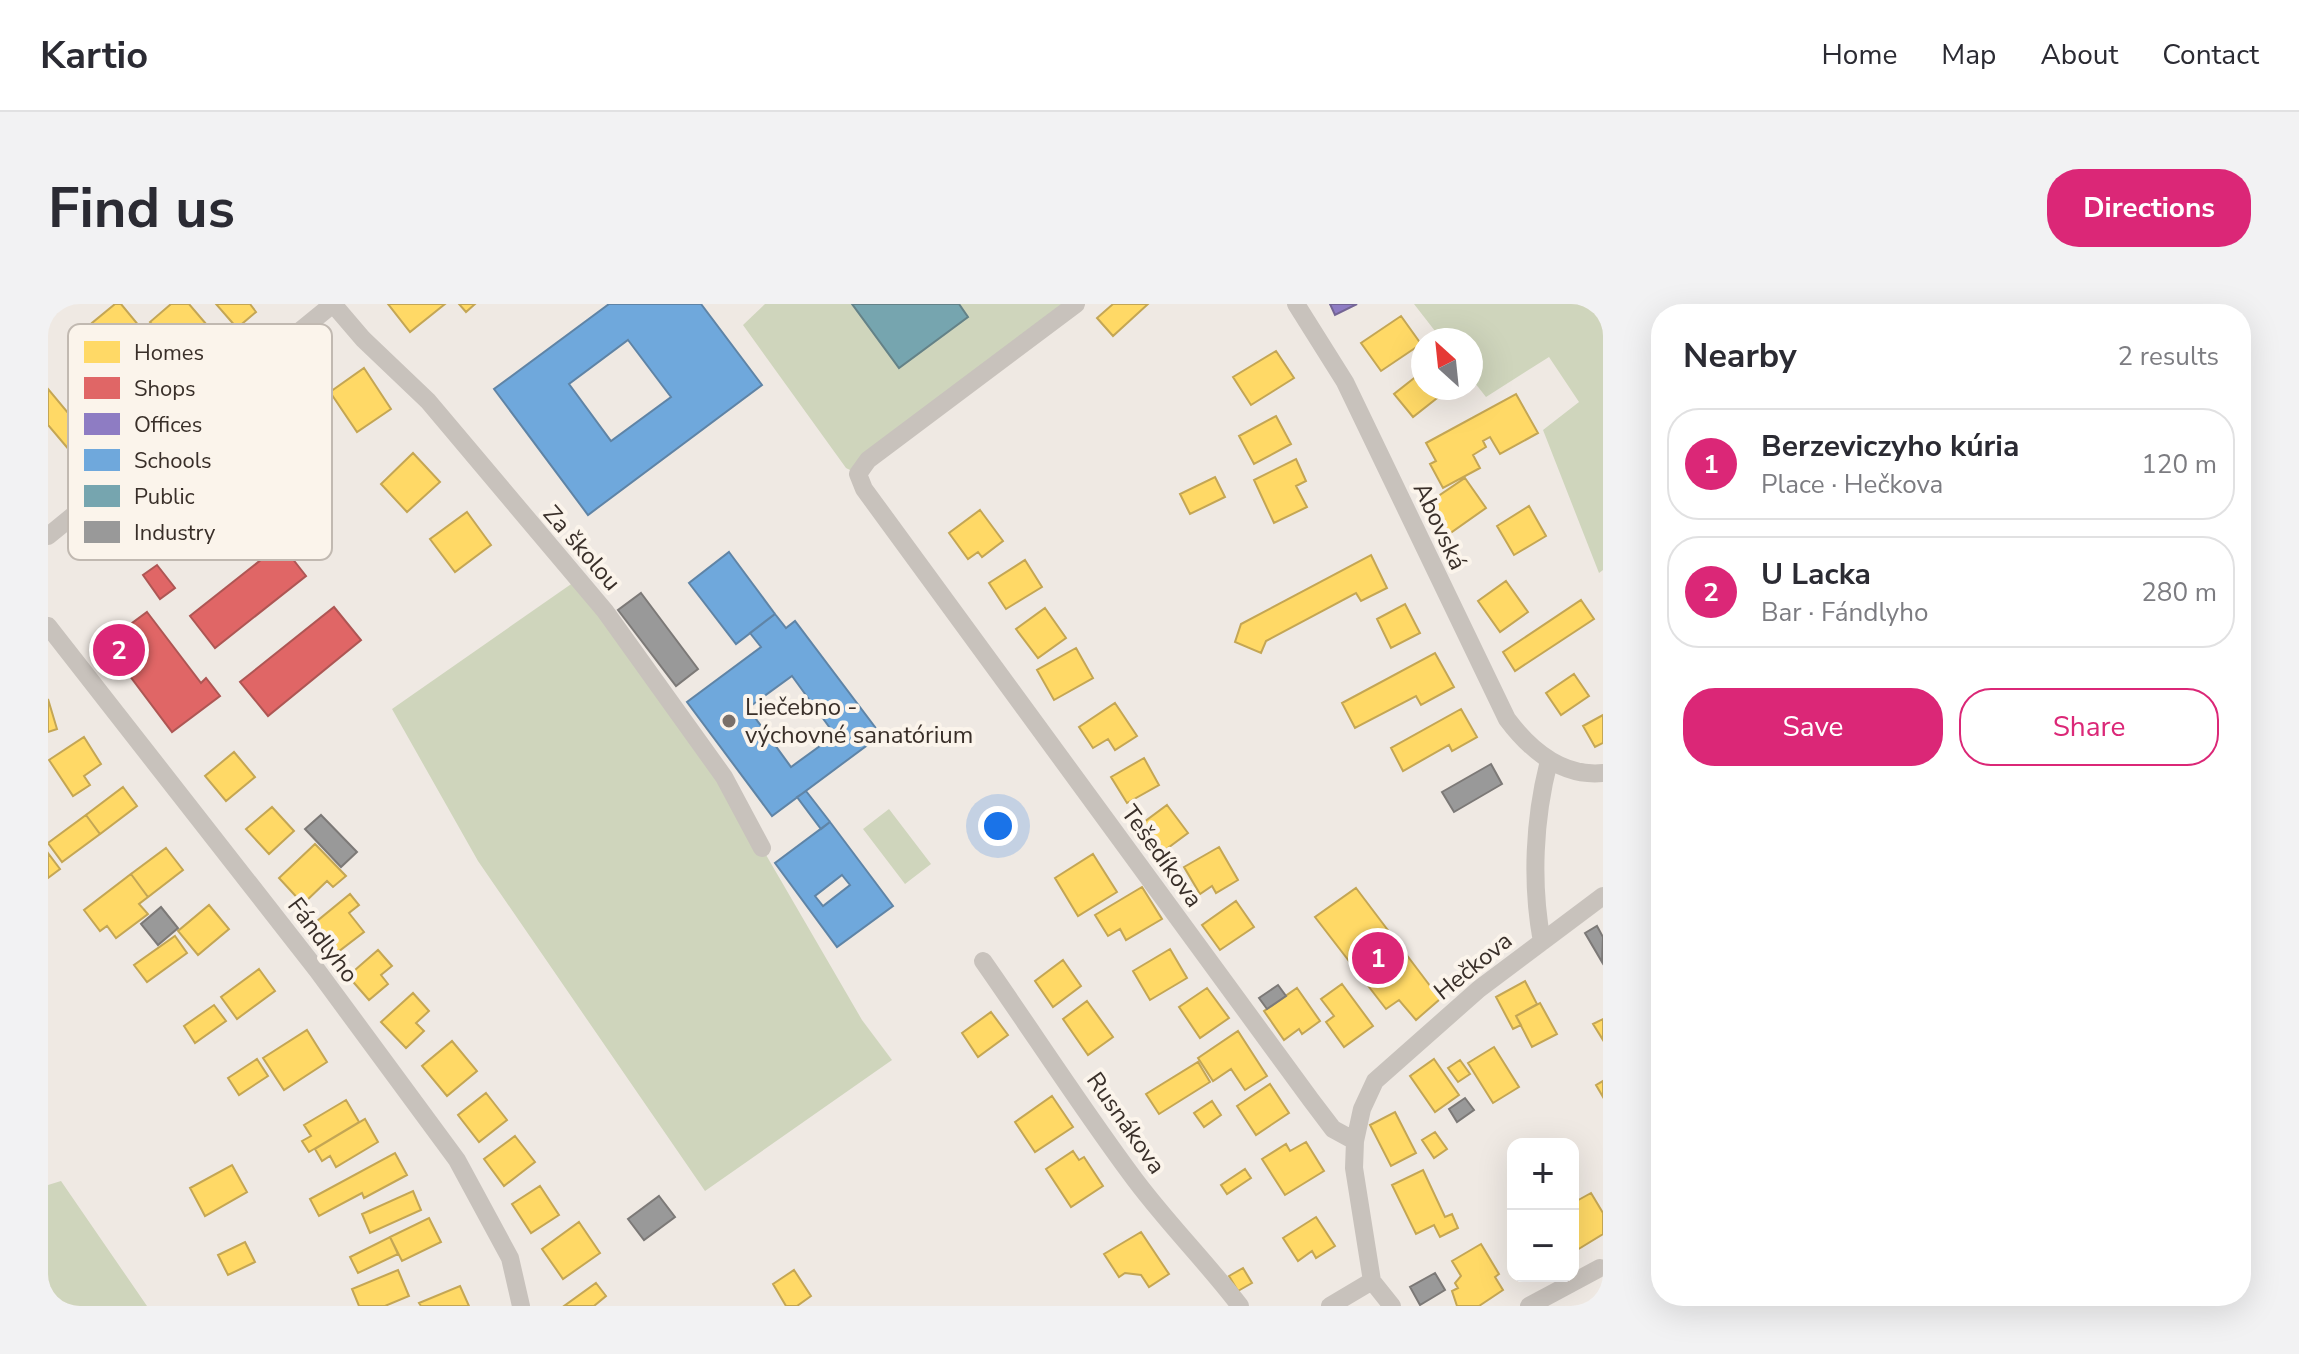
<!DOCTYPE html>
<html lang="en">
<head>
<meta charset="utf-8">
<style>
	:root { --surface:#fff; --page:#f2f2f3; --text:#2b2b33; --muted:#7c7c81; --line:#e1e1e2; --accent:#db2777 }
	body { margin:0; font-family:"Nunito Sans",sans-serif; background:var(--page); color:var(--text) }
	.controls { position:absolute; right:24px; bottom:24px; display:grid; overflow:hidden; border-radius:16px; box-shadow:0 8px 32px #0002 }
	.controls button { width:72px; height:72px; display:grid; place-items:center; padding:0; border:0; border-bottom:2px solid var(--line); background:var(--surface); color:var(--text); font:40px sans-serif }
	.compass { position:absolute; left:1363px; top:24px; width:72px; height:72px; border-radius:50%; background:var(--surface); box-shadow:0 8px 32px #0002; rotate:333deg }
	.you { position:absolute; left:950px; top:522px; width:28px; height:28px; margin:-20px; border:6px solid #fff; border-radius:50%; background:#1a73e8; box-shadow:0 0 0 12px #1a73e833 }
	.badge { display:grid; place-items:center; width:52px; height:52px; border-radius:50%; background:var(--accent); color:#fff; font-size:26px; font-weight:700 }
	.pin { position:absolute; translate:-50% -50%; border:4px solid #fff; box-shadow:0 2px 8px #0006 }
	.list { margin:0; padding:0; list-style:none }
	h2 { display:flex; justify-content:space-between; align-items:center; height:104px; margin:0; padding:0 32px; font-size:34px }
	h2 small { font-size:26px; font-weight:400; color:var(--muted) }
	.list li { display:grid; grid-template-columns:52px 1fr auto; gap:24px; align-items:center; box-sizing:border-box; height:112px; margin:0 16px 16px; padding:0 16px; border:2px solid var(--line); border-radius:32px }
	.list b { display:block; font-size:30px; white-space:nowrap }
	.list p { margin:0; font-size:26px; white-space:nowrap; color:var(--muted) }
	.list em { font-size:26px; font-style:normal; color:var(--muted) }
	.actions { display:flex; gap:16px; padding:24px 32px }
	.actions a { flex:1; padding:18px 0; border:2px solid var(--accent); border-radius:32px; text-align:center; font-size:28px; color:var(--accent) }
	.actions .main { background:var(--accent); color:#fff }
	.map { position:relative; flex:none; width:1555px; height:1002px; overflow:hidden; border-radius:32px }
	header { display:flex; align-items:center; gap:48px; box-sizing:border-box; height:112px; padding:0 40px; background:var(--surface); border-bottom:2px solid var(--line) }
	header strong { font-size:38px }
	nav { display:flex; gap:44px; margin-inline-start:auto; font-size:28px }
	.intro { display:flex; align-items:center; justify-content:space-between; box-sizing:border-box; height:192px; padding:0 48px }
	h1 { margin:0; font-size:56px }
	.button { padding:20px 36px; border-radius:32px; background:var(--accent); color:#fff; font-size:28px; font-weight:700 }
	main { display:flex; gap:48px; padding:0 48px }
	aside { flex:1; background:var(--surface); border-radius:32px; box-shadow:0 8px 32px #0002 }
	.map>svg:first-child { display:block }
</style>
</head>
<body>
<header>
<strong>Kartio</strong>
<nav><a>Home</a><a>Map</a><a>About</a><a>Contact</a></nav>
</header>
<div class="intro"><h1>Find us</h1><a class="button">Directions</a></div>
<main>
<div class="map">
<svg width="1555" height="1002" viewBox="0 0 1555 1002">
	<rect width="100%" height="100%" fill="#efe9e3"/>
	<!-- green -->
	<path fill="#cfd5bc" d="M717 0H1028L810 170 798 164 695 21Z
		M1366 0H1555V266L1551 269 1495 126 1531 98 1501 53 1438 93 1423 74V36H1394Z
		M529 276 557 307 714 544 814 716 844 756 657 887 430 557 344 405Z
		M841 505 883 560 857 580 815 525Z
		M13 877 99 1002H0V881Z"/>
	<!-- homes -->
	<path fill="#ffd966" stroke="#c4a654" stroke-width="2" d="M67 0H73L97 29 83 40 78 34 65 45 44 19Z
		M123 0H141L170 34 138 61 102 18Z
		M168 0H202L208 8 189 24Z
		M340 0H397L362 28Z
		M411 0H427L418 8Z
		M1065 0H1100L1065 32 1049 14Z
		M1353 12 1373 40 1333 67 1313 39Z
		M1228 47 1246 74 1203 101 1185 73Z
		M316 64 343 105 309 128 282 88Z
		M1375 67V84H1396L1398 87 1365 113 1346 90Z
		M0 85 46 140 28 154 0 121Z
		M1468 90 1490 129 1452 150 1442 133 1435 137 1438 143 1425 151 1432 164 1395 184 1382 160 1388 157 1378 139Z
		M1228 112 1243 140 1206 160 1191 132Z
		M365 149 392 178 359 208 333 180Z
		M1248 155 1258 177 1248 182 1259 203 1226 219 1206 176Z
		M1167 173 1177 193 1142 210 1132 190Z
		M1417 174 1438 204 1401 230 1380 199Z
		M1481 202 1498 232 1466 251 1449 222Z
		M932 206 955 237 934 253 930 248 920 255 901 229Z
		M419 208 443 241 407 268 382 235Z
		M1323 251 1339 284 1313 297 1308 289 1218 337 1213 349 1187 338 1193 320Z
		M977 256 994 283 958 305 941 279Z
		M1458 277 1480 308 1452 328 1430 297Z
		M1533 296 1546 315 1467 367 1455 348Z
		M1357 300 1372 329 1343 344 1329 315Z
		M997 304 1018 334 990 354 968 325Z
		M1028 344 1045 374 1006 396 989 366Z
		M1387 349 1406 383 1373 401 1368 392 1307 424 1294 399Z
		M1526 370 1541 392 1513 411 1498 389Z
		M0 395 9 425 0 428Z
		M1067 399 1089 432 1067 446 1060 435 1045 444 1031 423Z
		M1413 405 1429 433 1404 447 1401 441 1355 467 1343 444Z
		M1555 411V439L1547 443 1535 422Z
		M36 433 53 460 36 472 42 481 25 492 1 456Z
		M186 448 207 473 178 497 157 472Z
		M1096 454 1111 481 1079 499 1063 473Z
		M75 483 89 502 52 530 38 511Z
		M1119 501 1140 529 1113 549 1092 521Z
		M224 503 246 527 221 550 198 525Z
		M38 511 52 530 14 558 0 539Z
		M267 540 298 572 285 583 279 577 255 600 231 574Z
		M1171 543 1190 576 1168 589 1164 582 1152 590 1136 563Z
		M118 544 135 566 100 593 83 570Z
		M0 549 12 565 0 574Z
		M1045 550 1069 588 1030 612 1007 574Z
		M83 570 100 593 91 600 100 610 68 634 59 622 52 627 36 606Z
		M1094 583 1114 615 1078 636 1072 625 1060 632 1047 611Z
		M1308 584 1392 695 1368 716 1351 696 1338 705 1267 613Z
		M302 590 311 601 301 609 316 628 286 651 263 622Z
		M1188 597 1206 623 1172 646 1154 621Z
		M161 601 181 625 150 651 130 627Z
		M127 632 139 649 99 678 86 661Z
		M1122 645 1139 674 1102 696 1085 667Z
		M330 646 344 662 333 671 340 680 321 696 300 672Z
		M1015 656 1033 682 1005 703 987 677Z
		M211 665 227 687 189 715 173 693Z
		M1477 677 1489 700 1468 712 1473 721 1465 725 1448 693Z
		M1294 680 1325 722 1296 743 1278 718 1286 712 1273 695Z
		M1159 684 1181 714 1152 734 1131 703Z
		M1249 684 1272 717 1254 730 1251 725 1236 736 1216 707Z
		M365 689 381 707 368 719 376 727 358 744 333 718Z
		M1039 697 1065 733 1040 751 1015 715Z
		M1492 699 1509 730 1484 743 1468 712Z
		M166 701 178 717 147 739 136 722Z
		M943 708 960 731 930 753 914 729Z
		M1555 715V736L1545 720Z
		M259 726 279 758 236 786 215 754Z
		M1190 727 1219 772 1197 786 1183 765 1165 777 1150 754Z
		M404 737 429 767 399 792 374 762Z
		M1446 743 1471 783 1445 799 1420 759Z
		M209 755 220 772 191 791 180 774Z
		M1386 755 1411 791 1387 808 1362 772Z
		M1412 756 1422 770 1410 778 1400 764Z
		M1150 758 1162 778 1111 810 1098 790Z
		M1555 777V793L1548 781Z
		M1222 780 1241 809 1208 831 1189 802Z
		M438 789 459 816 431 838 410 811Z
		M1004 792 1025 823 987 848 967 818Z
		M298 796 311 818 261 848 254 837 263 832 256 821Z
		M1164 797 1173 811 1156 823 1146 809Z
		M1347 808 1368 849 1343 862 1322 821Z
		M317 815 330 838 288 863 282 852 274 857 267 845Z
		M1387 828 1399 845 1386 854 1374 836Z
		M467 832 487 858 456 882 436 855Z
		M1258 838 1276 867 1237 891 1214 855 1238 840 1242 847Z
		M1025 847 1031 856 1036 853 1055 882 1023 903 998 865Z
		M347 849 359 871 316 894 314 889 271 912 262 895Z
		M184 861 199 888 157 912 142 884Z
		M1197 865 1203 874 1179 890 1173 881Z
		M1375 866 1397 913 1404 910 1410 924 1392 933 1386 921 1368 930 1344 881Z
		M492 882 511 911 483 929 464 900Z
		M365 887 373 906 322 929 314 910Z
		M1543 889 1555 909V930L1529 946 1525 940V899Z
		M1268 913 1287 942 1268 954 1264 947 1250 957 1235 934Z
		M381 914 393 938 354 957 342 933Z
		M531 918 552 949 515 975 494 945Z
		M1093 928 1121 970 1101 983 1093 971 1077 969 1071 973 1056 950Z
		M342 933 350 950 310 969 302 953Z
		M197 938 207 958 180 971 170 951Z
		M1433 940 1451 970 1447 973 1455 986 1431 1002H1409L1404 987 1410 984 1407 979 1413 972 1404 957Z
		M1195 964 1204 979 1190 987 1181 972Z
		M350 966 361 992 337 1002H311L304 985Z
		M746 966 763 992 749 1002H738L725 980Z
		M548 979 558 992 546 1002H516Z
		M412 982 421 1002H373L371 999Z"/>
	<!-- shops -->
	<path fill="#e06666" stroke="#ae5654" stroke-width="2" d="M233 240 258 272 167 344 142 312Z
		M109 261 127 284 112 295 95 271Z
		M286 303 313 336 220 412 192 378Z
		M99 308 153 379 158 374 172 392 124 428 57 339Z"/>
	<!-- offices -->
	<path fill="#8e7cc3" stroke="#746595" stroke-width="2" d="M1282 0H1309L1287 11Z"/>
	<!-- schools -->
	<path fill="#6fa8dc" stroke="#5f84a6" stroke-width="2" fill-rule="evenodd" d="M561 0H653L714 81 540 211 446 85ZM580 36 623 93 563 137 521 80Z
		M681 248 727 310 688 340 641 279Z
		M727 310 738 324 747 317 833 431 724 512 639 398 713 343 702 329ZM744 372 787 431 743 463 700 404Z
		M758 487 782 518 773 525 749 493Z
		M782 518 845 602 789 643 727 559ZM794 571 802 581 775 602 767 592Z"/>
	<!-- public -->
	<path fill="#76a5af" stroke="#648287" stroke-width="2" d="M804 0H911L920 13 851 64Z"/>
	<!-- industry -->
	<path fill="#999" stroke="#7c7977" stroke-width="2" d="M593 289 650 365 628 382 570 306Z
		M1443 460 1454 480 1406 508 1394 488Z
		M273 511 309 548 293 563 257 525Z
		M113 603 130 624 110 641 93 620Z
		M1549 622 1555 633 1554 658 1537 629Z
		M1230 681 1238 692 1219 705 1211 694Z
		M1417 794 1426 806 1409 818 1401 805Z
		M611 892 627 913 596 936 580 915Z
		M1387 969 1397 986 1372 1001 1362 983Z"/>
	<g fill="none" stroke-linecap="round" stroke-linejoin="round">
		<!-- street -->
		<path stroke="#c8c2bc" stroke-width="18" d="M1028 0 820 156 810 170 816 185 1263 796 1285 825 1307 837 1306 864 1324 977 1344 1002
			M1248 0 1297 78 1459 415C1483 447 1514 473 1555 469
			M0 232 285 0 315 35 380 97 557 307 676 473 714 544
			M0 322 269 666 409 856 462 954 473 1002
			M1494 638C1483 579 1486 515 1501 457
			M935 657C984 727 1031 800 1082 869 1116 916 1157 956 1192 1002
			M1307 837 1314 805 1327 777 1431 685 1555 592
			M1282 1002 1324 977
			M1481 1002 1552 964"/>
	</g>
	<!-- markers -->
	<circle fill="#79706a" stroke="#fbf4eb" stroke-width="3" cx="681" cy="417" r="8"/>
	<g text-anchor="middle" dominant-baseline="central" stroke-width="8" stroke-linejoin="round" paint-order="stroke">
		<!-- street labels -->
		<g font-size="24" fill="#392f29" stroke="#fbf4eb">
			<text transform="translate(1392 222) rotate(65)">Abovská</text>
			<text transform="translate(534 244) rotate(49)">Za školou</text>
			<text transform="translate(1114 552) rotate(54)">Tešedíkova</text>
			<text transform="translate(275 636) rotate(53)">Fándlyho</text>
			<text transform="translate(1425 662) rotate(-39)">Hečkova</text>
			<text transform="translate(1078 819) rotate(55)">Rusnákova</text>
		</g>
		<!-- poi labels -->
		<g font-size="24" fill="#392f29" stroke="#fbf4eb" text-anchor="start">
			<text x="697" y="403">Liečebno -<tspan x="697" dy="28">výchovné sanatórium</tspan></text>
		</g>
	</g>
	<!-- legend -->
	<rect x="20" y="20" width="264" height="236" rx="12" fill="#fbf4eb" stroke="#c1b9b1" stroke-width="2"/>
	<rect x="36" y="37" width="36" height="22" fill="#ffd966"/>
	<rect x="36" y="73" width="36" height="22" fill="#e06666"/>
	<rect x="36" y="109" width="36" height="22" fill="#8e7cc3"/>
	<rect x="36" y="145" width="36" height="22" fill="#6fa8dc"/>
	<rect x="36" y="181" width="36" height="22" fill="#76a5af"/>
	<rect x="36" y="217" width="36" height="22" fill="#999"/>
	<g font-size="22" fill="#392f29">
		<text x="86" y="56">Homes</text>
		<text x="86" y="92">Shops</text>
		<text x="86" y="128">Offices</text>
		<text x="86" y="164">Schools</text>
		<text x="86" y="200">Public</text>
		<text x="86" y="236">Industry</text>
	</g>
</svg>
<div class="controls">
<button>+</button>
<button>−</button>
</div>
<svg class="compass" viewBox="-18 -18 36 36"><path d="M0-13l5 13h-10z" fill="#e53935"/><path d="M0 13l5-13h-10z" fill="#7c7c81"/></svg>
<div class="you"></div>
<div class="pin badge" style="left:1330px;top:654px">1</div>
<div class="pin badge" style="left:71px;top:346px">2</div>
</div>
<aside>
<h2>Nearby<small>2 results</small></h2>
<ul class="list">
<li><span class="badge">1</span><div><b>Berzeviczyho kúria</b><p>Place · Hečkova</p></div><em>120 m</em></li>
<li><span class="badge">2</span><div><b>U Lacka</b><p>Bar · Fándlyho</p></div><em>280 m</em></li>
</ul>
<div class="actions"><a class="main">Save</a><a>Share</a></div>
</aside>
</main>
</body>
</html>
